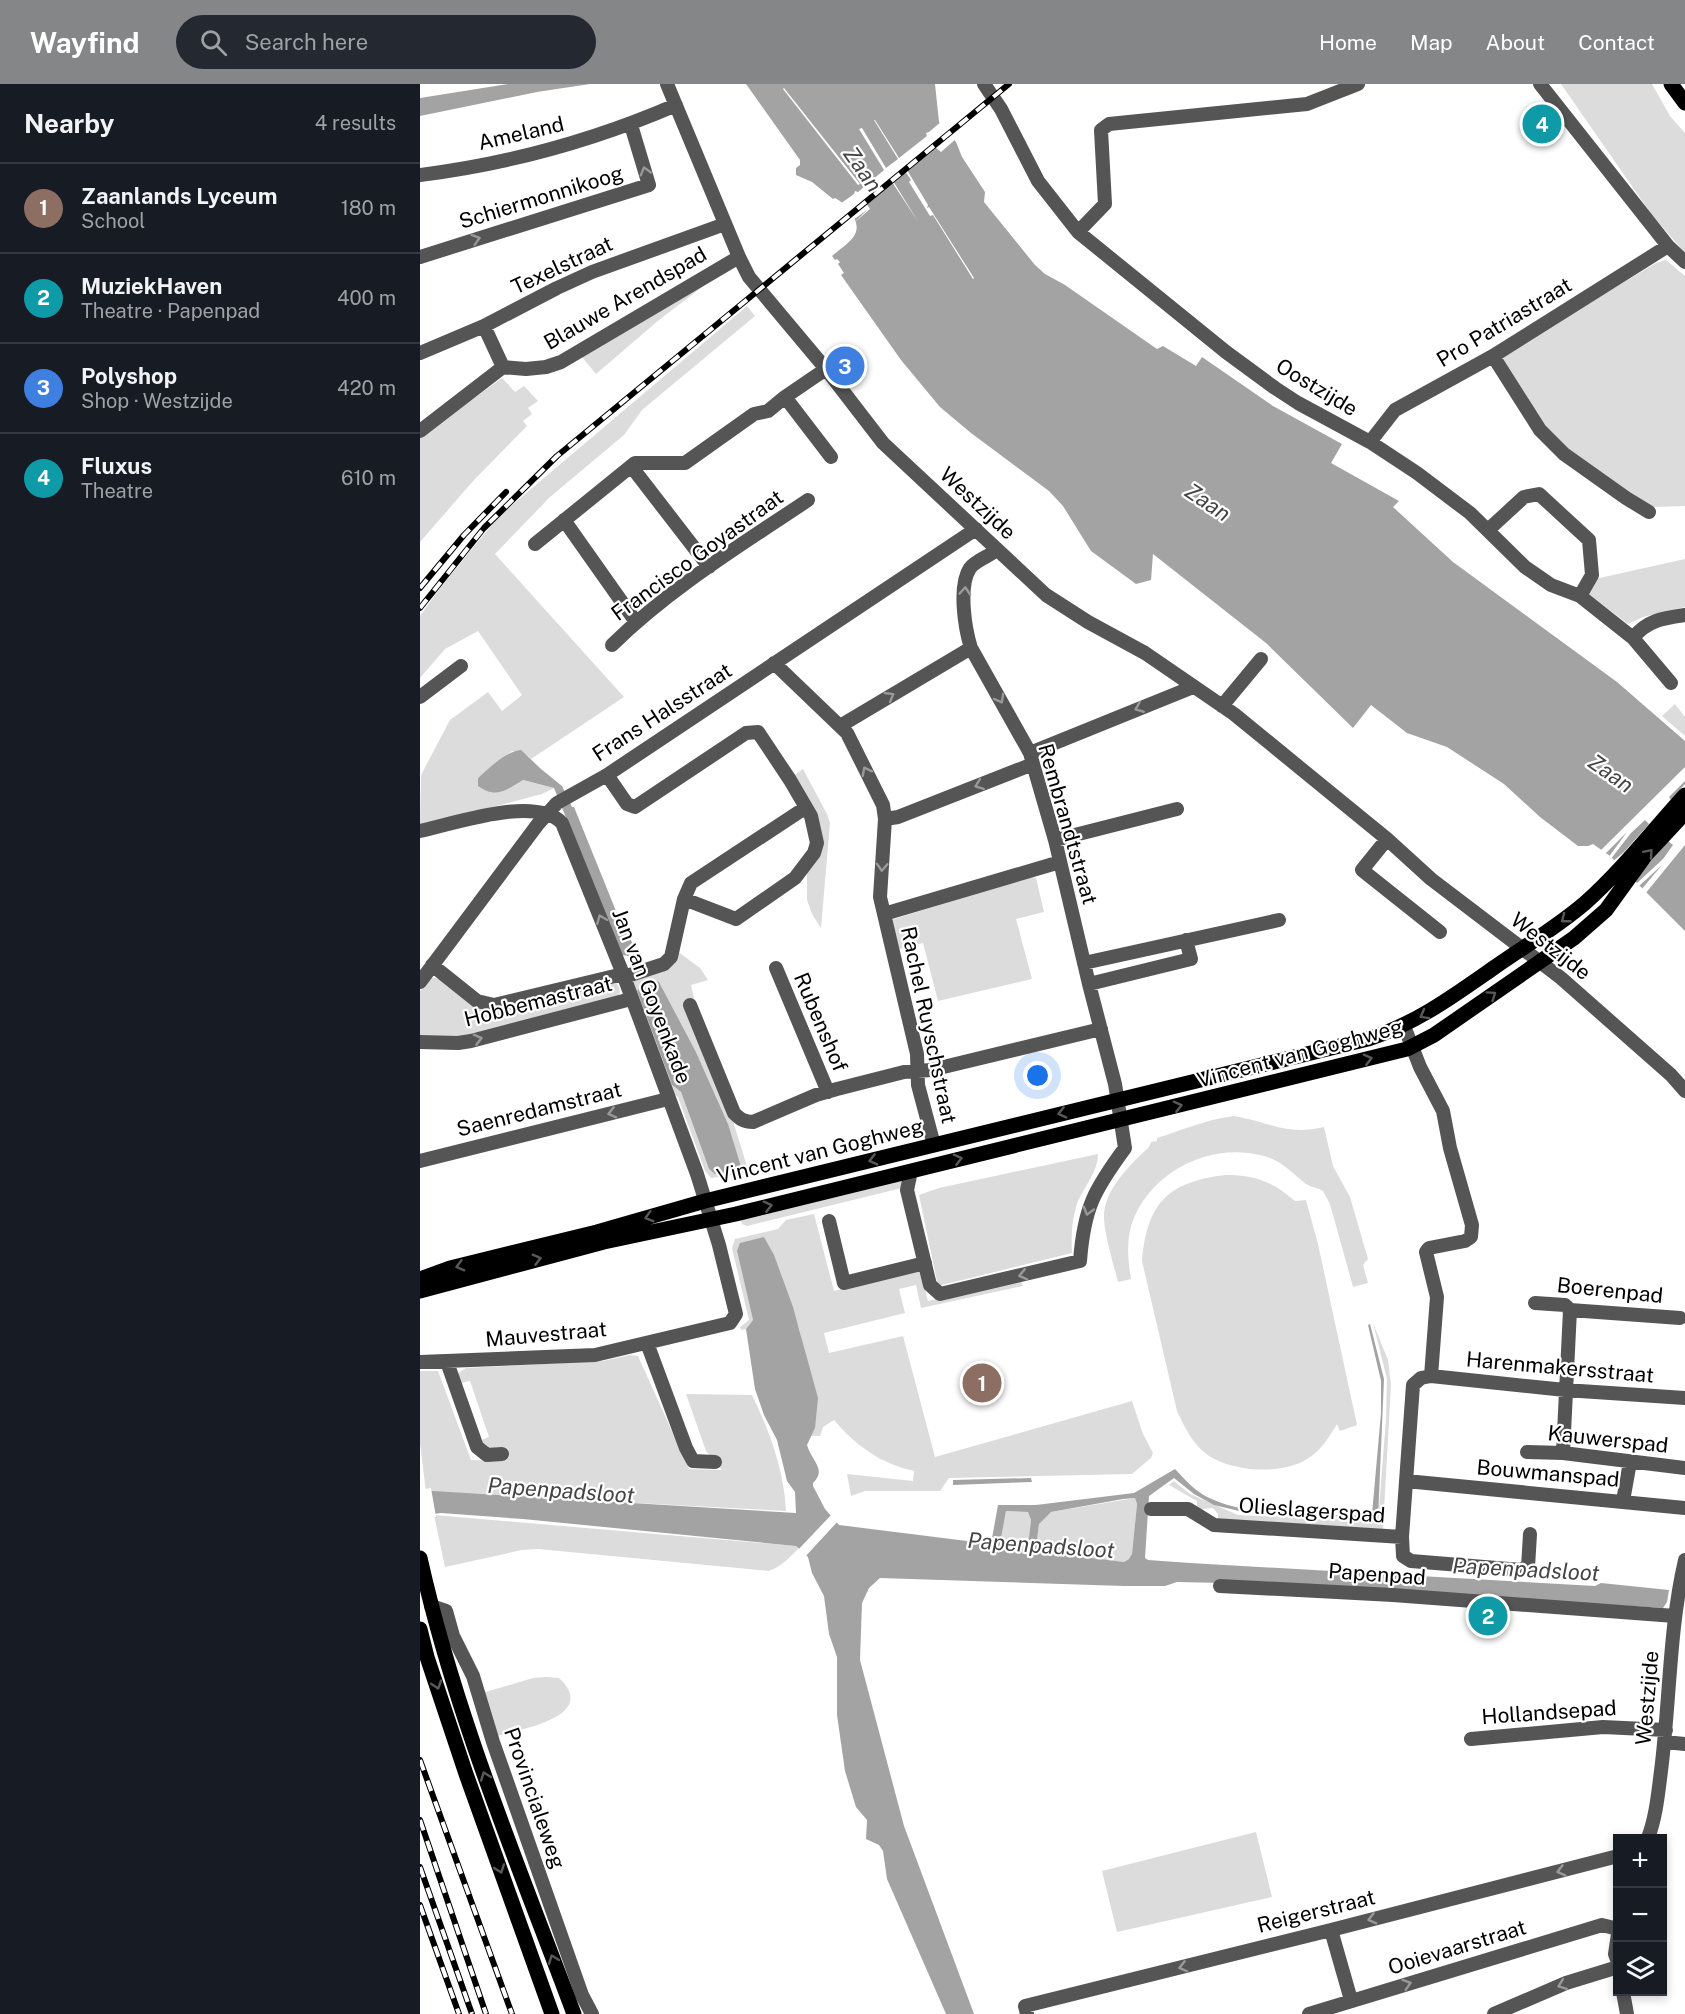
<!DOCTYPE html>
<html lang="en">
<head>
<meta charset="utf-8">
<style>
	:root { --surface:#171b24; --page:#242831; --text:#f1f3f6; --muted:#9ea1a6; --line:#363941; --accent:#858687 }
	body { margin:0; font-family:"Public Sans",sans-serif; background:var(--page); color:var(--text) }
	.controls { position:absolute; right:18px; bottom:18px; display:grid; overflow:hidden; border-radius:0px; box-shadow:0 3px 9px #0003 }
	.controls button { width:54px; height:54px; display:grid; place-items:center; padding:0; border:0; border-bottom:2px solid var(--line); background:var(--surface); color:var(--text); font:30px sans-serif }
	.you { position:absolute; left:618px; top:992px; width:21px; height:21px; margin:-15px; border:4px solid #fff; border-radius:50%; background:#1a73e8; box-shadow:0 0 0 9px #1a73e833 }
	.badge { display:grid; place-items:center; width:39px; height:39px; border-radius:50%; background:var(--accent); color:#fff; font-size:20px; font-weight:700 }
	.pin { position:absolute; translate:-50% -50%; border:3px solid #fff; box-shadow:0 2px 6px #0006 }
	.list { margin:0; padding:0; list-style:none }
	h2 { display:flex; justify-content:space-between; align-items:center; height:78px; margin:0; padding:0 24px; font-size:26px }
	h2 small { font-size:20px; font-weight:400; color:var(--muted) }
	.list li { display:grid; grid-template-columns:39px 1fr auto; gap:18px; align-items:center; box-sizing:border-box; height:90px; padding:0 24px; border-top:2px solid var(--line) }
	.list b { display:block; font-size:22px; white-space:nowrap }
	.list p { margin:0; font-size:20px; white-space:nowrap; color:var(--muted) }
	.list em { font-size:20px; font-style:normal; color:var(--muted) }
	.icon { flex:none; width:33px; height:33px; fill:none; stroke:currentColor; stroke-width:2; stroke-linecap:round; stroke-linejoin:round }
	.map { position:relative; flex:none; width:1265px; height:1930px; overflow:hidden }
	header { display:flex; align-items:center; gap:36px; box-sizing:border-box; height:84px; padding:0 30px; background:var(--accent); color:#fff }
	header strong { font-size:28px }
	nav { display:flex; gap:33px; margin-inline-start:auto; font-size:21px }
	.search { width:420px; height:54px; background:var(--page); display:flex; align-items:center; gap:15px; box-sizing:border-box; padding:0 21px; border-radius:33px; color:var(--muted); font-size:22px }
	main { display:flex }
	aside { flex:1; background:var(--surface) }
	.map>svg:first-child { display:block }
</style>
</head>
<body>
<header>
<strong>Wayfind</strong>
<div class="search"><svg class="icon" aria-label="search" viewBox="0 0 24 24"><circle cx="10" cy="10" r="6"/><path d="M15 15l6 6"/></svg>Search here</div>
<nav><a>Home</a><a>Map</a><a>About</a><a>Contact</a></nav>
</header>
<main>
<aside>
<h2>Nearby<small>4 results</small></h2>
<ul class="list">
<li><span class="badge" style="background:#8d6e63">1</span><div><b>Zaanlands Lyceum</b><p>School</p></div><em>180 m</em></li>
<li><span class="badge" style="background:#0f9aa8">2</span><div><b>MuziekHaven</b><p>Theatre · Papenpad</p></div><em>400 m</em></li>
<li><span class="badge" style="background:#3f7fe0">3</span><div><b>Polyshop</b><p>Shop · Westzijde</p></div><em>420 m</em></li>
<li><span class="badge" style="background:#0f9aa8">4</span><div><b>Fluxus</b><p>Theatre</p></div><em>610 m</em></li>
</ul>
</aside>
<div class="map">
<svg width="1265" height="1930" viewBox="0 0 1265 1930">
	<rect width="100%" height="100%" fill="#fff"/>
	<!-- green -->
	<path fill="#dcdcdc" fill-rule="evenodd" d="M1141 0H1232L1250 32 1265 49V169L1232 131Z
		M1246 176 1265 192V422L1232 423 1161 380 1135 357 1078 274 1236 179Z
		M290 197 239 236 176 290 162 273Z
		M327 222 335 232 222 326 204 351 130 413 75 470 204 613 111 675 108 672 92 667 58 694 85 706 102 696 134 704 122 710 0 742 1 691 30 636 68 608 82 627 102 611 58 547 25 565 0 594V532L20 504 79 432Z
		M82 294 95 308 104 302 118 317 108 324 112 330 103 337 107 342 54 396 0 458V353Z
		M1265 475V523L1223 533 1208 540 1166 508 1175 495Z
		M1255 620 1265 633V652L1242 632Z
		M383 685 407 730 410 739 401 844 392 830 387 816V787L391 754 373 692Z
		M609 793 616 794 624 828 596 835 612 895 518 917 503 859 472 867 465 838Z
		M257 867 280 884 288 896 271 901 274 914 263 919 313 1037 329 1089 291 1094 285 1087 258 1013 254 1010 209 900ZM239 898 276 968 308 1040 289 1085 261 1008 252 1001 217 907 222 900Z
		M9 893 22 895 56 922 194 897C199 901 201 906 199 912L48 953 0 954V907Z
		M814 1032C849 1038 867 1052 904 1043L913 1082 930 1113 948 1175 943 1181 948 1199 933 1203 910 1120 903 1107C898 1104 891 1103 886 1100 872 1089 862 1077 844 1072 792 1057 730 1087 712 1139 706 1157 708 1177 711 1195L698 1198C694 1182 684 1149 684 1133 684 1105 710 1081 729 1063L731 1058 737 1057V1054C763 1046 787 1035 814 1032Z
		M678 1070C678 1087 665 1102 658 1117 652 1133 651 1152 652 1169L518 1202 499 1111 519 1104Z
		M805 1091C835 1091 852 1097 875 1117L886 1116 898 1160 937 1341 920 1347 917 1340C909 1353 901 1367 887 1375 862 1391 814 1388 789 1372 773 1361 765 1344 757 1327L722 1177C727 1120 747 1098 805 1091Z
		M483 1094 482 1104 327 1142 322 1140 321 1134Z
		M394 1130 414 1207 500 1186 508 1217 600 1195 603 1202 501 1224 496 1201 479 1205 485 1229 404 1249 409 1269 483 1252 515 1373 712 1317 723 1350 733 1369 731 1374 712 1390 529 1394 520 1407H445L431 1412 427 1390 493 1397 494 1387C461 1380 435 1361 414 1336L403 1343 400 1352H391L395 1344 380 1247 358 1183 344 1153 317 1167 333 1236 326 1245 321 1246 320 1243 329 1236 312 1164 315 1155 358 1145 366 1136Z
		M953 1239 968 1276 971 1301 963 1445 830 1440 798 1434V1430L793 1424 783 1425 780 1428 777 1425V1417L749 1401 754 1397 770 1410 818 1431 958 1437 966 1335 967 1295Z
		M210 1271 218 1272 269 1385 302 1386 286 1367 266 1310 332 1311C350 1348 364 1386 366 1427L6 1408 0 1359V1287H18L51 1376 84 1377 83 1363 62 1365 59 1357 69 1353 50 1297 37 1300V1290L46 1284 183 1277Z
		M715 1414 717 1420 712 1471 709 1475 704 1478 623 1469 617 1456 619 1439 631 1428Z
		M586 1427 608 1428 611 1436 608 1462 580 1460Z
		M14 1431 376 1462 378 1465C369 1474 362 1482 349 1487L118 1465 102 1466 25 1483Z
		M126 1593 139 1594C181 1633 97 1646 73 1653L59 1610 113 1594Z
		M836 1748 852 1813 697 1848 682 1787Z"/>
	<!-- water -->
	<path fill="#a3a3a3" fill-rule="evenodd" d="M88 0H170L117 8 0 32V14Z
		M326 0H515L519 38 536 58 542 73 565 108 564 118 615 181 625 190 645 201 737 265 743 262 776 282 782 273 853 322 922 360 911 379 979 417 973 423 1033 478 1197 598 1265 657V847L1190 772 1173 760 1168 762H1158L1120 733 1084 700 1027 663 987 649 951 621 933 644 846 559 733 470 731 496 716 500 671 467 643 422 629 407 551 349 520 323 481 276 421 191 424 189 418 180 420 178 417 175 415 176 412 172C430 157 447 149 429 126 425 121 421 117 415 114L413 115 392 98 376 91V84L380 81V76Z
		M101 666 121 685 142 702 152 723H154L198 832 215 864V869L209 872 202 871 134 704 103 696C86 706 76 715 58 702V694C71 683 84 668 101 666Z
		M235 897 239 898 276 968 308 1040 322 1086 295 1090 289 1085 261 1008 252 1001 217 907 222 900Z
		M344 1153 354 1171 373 1223 398 1314 395 1344 387 1361C392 1378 407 1385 393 1399V1402L405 1425 419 1441 571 1460 578 1421H616L714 1409 755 1385C767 1398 778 1410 794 1416 835 1434 904 1430 949 1432L952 1430 961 1329V1297L948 1241 950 1240 964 1295 958 1435 819 1427 794 1421 774 1410 754 1394 729 1412 725 1474 728 1476 770 1479 1175 1502 1181 1499 1249 1506 1247 1518 1243 1524 851 1500 757 1498 745 1502H704L460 1494 449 1504 442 1519 440 1576 484 1742 554 1930H526L467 1795 463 1767 459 1761 446 1755 447 1736 436 1723 425 1687 417 1631V1573L409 1550 404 1512 392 1489 388 1473 376 1462 103 1435 21 1429 0 1432V1409L13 1407 376 1429 375 1408 367 1397 357 1356 344 1331 335 1305 326 1245 333 1236 317 1167 320 1159ZM715 1414 717 1420 712 1470 709 1475 704 1478 623 1468 617 1456 619 1440 631 1428 703 1415ZM586 1427 608 1428 611 1436 608 1462 580 1460Z
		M611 1394 612 1398 533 1401V1396Z"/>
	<!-- pier -->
	<path fill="#fff" d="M364 4 440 100 438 101 363 5Z
		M454 36H455L479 74 507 52 506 49 509 48 522 37 535 53 521 65 535 53 537 54 521 68 515 63 487 86 508 121 507 124 509 123 554 194 553 195 513 131 510 132 489 98 491 96 485 87 473 97 499 139 472 98 446 119 450 125 434 139 447 126 433 136 420 120 434 110 435 107 438 108 464 86 439 45 442 44 466 84 478 75Z
		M1265 683V697L1249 713 1251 716 1265 700V761L1225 810 1221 806 1242 781 1219 802 1216 800 1243 775 1253 761 1248 757 1223 786 1214 800 1192 778 1204 768 1229 740 1225 736 1211 749 1190 776 1188 774 1207 748 1184 771 1179 768Z
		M11 1404 16 1433 0 1435V1406Z
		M413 1429 419 1436 384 1474 377 1467Z"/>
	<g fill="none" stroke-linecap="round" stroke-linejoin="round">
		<!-- minor -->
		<path stroke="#555" stroke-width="14" d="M247 0 319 173 329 193 406 285 463 359 626 511 668 538 725 569 814 630 967 755 1011 795 1141 894 1251 991 1265 1007
			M564 0 581 25 618 97 658 148 806 268 855 304 878 319 950 358 997 389 1050 429 1105 483 1131 501 1160 512 1213 554 1251 599
			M1120 0 1248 162 1265 178
			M0 91C88 80 175 56 256 21
			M658 148 685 120 681 46 689 40 887 20 938 0
			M0 173 229 101 211 41
			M64 242 83 283 106 285 126 283 141 278 319 173
			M0 269 64 242 137 204 172 188 305 140
			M1073 272 1120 346 1144 370 1206 414 1229 428
			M365 313 411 373
			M0 347 83 283
			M950 358 975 326 1073 272 1248 162
			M211 382 289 483
			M144 436 216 538
			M1068 446 1104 413 1119 410 1169 456 1172 491 1160 512
			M115 460 215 379H265L334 330 348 327 365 313 406 285
			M1213 554C1227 536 1244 534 1265 531
			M192 561C250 504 321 461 388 416
			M354 579 427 649 463 721 465 735 460 813 497 970 498 1001 514 1061
			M0 613 41 582
			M802 622 841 575
			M420 642 551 564
			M610 669 773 603
			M187 691 207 720 215 723 326 649 338 648 370 696 391 732 397 759 394 769 375 794 316 835 264 815
			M465 735 478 733 613 680
			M0 747C34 740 115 711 142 739L203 890 277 1090 299 1161 316 1230 310 1239 175 1271 0 1278
			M967 755 942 786 1020 848
			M635 756 757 725
			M464 830 640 778
			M664 879 859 836
			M12 881 57 917 74 921 203 890
			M356 884 408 1008
			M204 893 244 880 251 873 264 815 271 799 385 724
			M0 898 118 740 137 719 187 691 556 445
			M669 900 771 875 766 856
			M270 921 314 1029C320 1035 324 1038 333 1038L396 1011 417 1005 484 988 511 986 681 945
			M0 958 38 959 51 957 211 915
			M0 1077 248 1015
			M491 1087 487 1106 510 1201 520 1210 660 1177C664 1124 674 1106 705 1064L695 1000 669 900 635 756 613 680 610 669 551 564C545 545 538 502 550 484 555 477 569 472 577 466
			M409 1137 424 1199 505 1179
			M1115 1219 1145 1221 1150 1226 1260 1234
			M227 1259 266 1364 273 1377 295 1378
			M27 1278 57 1363 67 1371 82 1370
			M1011 1292 1145 1306 1265 1314
			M1107 1368 1143 1369 1265 1384
			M1143 1369 1150 1226
			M986 1397 1265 1424
			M1203 1417 1210 1378
			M731 1425H768L794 1441 982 1453 983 1472 991 1477 1101 1486 1108 1483 1110 1450
			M982 1453 993 1301 1001 1294 1011 1292 1017 1213 1006 1168 1009 1164 1045 1157 1051 1153 1052 1141 1030 1064 1023 1027 1000 983 984 942
			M800 1502 973 1511 1255 1532
			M11 1522 26 1527 33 1552 53 1592 73 1658 162 1911 172 1930
			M1051 1655 1183 1643 1246 1646
			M1245 1658 1265 1660
			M1228 1754C1236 1733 1238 1710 1241 1687 1250 1617 1249 1545 1265 1476
			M911 1846 931 1916
			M1198 1850 1195 1870 1198 1878
			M1203 1908 1207 1930
			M607 1930 605 1922 911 1846 1198 1772
			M889 1930 1182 1841 1198 1845
			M1074 1930 1146 1899 1198 1883"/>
		<!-- major -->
		<path stroke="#000" stroke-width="15" d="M1251 0 1265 19
			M0 1195 30 1184 177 1148 285 1117 948 955C995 940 1032 913 1072 885 1103 863 1136 844 1165 819 1202 786 1232 747 1265 711
			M0 1207 184 1158 316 1130 987 965 1014 951 1154 854 1186 826 1225 772 1265 729
			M0 1474C35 1631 98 1780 154 1930
			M0 1545 7 1573 46 1690 132 1930"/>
		<defs>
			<path id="rail" d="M0 504 44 451 86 408
				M0 524 64 444 137 372 589 0
				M0 1676 92 1930
				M0 1736 66 1930
				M0 1783 52 1930
				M0 1821 39 1930"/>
		</defs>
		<!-- rail casing -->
		<use href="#rail" stroke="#000" stroke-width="6"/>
		<!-- rail -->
		<use href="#rail" stroke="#fff" stroke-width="4" stroke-dasharray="11" stroke-linecap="butt"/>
	</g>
	<!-- one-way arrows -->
	<defs><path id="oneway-chevron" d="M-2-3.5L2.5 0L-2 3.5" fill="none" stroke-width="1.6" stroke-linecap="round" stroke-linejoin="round" transform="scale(1.5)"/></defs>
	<g stroke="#999">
		<use href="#oneway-chevron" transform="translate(225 87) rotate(-106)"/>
		<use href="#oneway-chevron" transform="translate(56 155) rotate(-17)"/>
		<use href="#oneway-chevron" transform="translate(545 507) rotate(-86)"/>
		<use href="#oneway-chevron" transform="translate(470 612) rotate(-31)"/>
		<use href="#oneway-chevron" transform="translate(580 615) rotate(61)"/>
		<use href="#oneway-chevron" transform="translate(719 624) rotate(158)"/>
		<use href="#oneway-chevron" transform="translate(446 687) rotate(-117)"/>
		<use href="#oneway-chevron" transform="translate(559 701) rotate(159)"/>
		<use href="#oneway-chevron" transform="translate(462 783) rotate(93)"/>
		<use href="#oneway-chevron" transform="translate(181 835) rotate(-112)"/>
		<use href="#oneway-chevron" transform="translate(58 955) rotate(-14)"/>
		<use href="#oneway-chevron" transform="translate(192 1029) rotate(166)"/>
		<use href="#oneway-chevron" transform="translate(668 1127) rotate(106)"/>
		<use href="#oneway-chevron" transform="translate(603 1191) rotate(167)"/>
		<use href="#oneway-chevron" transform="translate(1141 1787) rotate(165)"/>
		<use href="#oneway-chevron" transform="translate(952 1835) rotate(165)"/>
		<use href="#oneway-chevron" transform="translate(763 1883) rotate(166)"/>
		<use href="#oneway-chevron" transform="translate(987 1900) rotate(-17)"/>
		<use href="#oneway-chevron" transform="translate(1142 1901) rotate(159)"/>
	</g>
	<g stroke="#595959">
		<use href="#oneway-chevron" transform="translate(1229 769) rotate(-49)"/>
		<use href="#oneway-chevron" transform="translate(1145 835) rotate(142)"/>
		<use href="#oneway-chevron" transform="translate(1072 911) rotate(-35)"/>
		<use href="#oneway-chevron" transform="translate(1004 931) rotate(151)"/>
		<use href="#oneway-chevron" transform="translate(948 975) rotate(-14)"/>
		<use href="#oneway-chevron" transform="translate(758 1022) rotate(-14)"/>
		<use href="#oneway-chevron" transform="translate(642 1029) rotate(166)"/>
		<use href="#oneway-chevron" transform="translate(538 1075) rotate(-14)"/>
		<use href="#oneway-chevron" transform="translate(453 1076) rotate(166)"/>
		<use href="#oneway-chevron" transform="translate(348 1122) rotate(-14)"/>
		<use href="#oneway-chevron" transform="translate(229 1133) rotate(164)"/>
		<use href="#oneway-chevron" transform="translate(117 1175) rotate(-15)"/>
		<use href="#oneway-chevron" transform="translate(40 1182) rotate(165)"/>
		<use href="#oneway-chevron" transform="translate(17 1601) rotate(72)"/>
		<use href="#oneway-chevron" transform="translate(65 1692) rotate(-110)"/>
		<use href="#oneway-chevron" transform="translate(80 1785) rotate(70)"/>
		<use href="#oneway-chevron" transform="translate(133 1875) rotate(-110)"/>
	</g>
	<g text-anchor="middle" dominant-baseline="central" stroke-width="4.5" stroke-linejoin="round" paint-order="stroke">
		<!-- street labels -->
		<g font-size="21" fill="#000" stroke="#fff">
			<text transform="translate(101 49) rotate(-13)">Ameland</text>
			<text transform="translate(121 113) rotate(-17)">Schiermonnikoog</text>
			<text transform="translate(142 181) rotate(-25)">Texelstraat</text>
			<text transform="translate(205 214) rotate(-30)">Blauwe Arendspad</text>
			<text transform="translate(1084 238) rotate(-31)">Pro Patriastraat</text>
			<text transform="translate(897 303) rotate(31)">Oostzijde</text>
			<text transform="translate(558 419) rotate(43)">Westzijde</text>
			<text transform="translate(277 471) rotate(-36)">Francisco Goyastraat</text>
			<text transform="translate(242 628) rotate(-33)">Frans Halsstraat</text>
			<text transform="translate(648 740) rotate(74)">Rembrandtstraat</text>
			<text transform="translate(1131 862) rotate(38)">Westzijde</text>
			<text transform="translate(232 912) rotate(69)">Jan van Goyenkade</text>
			<text transform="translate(118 917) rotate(-14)">Hobbemastraat</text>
			<text transform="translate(401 938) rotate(67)">Rubenshof</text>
			<text transform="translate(509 941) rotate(78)">Rachel Ruyschstraat</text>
			<text transform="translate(880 969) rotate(-15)">Vincent van Goghweg</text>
			<text transform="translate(119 1025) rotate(-14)">Saenredamstraat</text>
			<text transform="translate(400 1067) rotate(-14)">Vincent van Goghweg</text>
			<text transform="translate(1190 1206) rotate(6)">Boerenpad</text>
			<text transform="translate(126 1250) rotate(-5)">Mauvestraat</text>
			<text transform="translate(1140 1283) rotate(5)">Harenmakersstraat</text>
			<text transform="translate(1188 1355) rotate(6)">Kauwerspad</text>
			<text transform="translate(1128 1389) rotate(5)">Bouwmanspad</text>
			<text transform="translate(892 1426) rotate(4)">Olieslagerspad</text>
			<text transform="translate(957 1490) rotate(4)">Papenpad</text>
			<text transform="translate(1227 1614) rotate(-85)">Westzijde</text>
			<text transform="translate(1129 1628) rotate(-4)">Hollandsepad</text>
			<text transform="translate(115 1714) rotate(71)">Provincialeweg</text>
			<text transform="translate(896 1827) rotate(-14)">Reigerstraat</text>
			<text transform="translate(1037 1863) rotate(-17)">Ooievaarstraat</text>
		</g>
		<!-- water labels -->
		<g font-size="22" font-style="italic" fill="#444" stroke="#fff">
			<text transform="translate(443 85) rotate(55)">Zaan</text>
			<text transform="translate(788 418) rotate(34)">Zaan</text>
			<text transform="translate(1191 689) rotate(35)">Zaan</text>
			<text transform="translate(141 1406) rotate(4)">Papenpadsloot</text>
			<text transform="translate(621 1461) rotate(4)">Papenpadsloot</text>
			<text transform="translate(1106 1485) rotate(3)">Papenpadsloot</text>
		</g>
	</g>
</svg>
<div class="controls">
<button>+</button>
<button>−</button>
<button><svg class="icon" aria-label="layers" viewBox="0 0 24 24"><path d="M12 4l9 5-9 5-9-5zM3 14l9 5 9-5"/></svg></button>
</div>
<div class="you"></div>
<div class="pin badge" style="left:562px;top:1299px;background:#8d6e63">1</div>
<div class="pin badge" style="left:1068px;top:1532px;background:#0f9aa8">2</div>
<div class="pin badge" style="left:425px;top:282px;background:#3f7fe0">3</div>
<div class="pin badge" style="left:1122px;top:40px;background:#0f9aa8">4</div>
</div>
</main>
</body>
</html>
